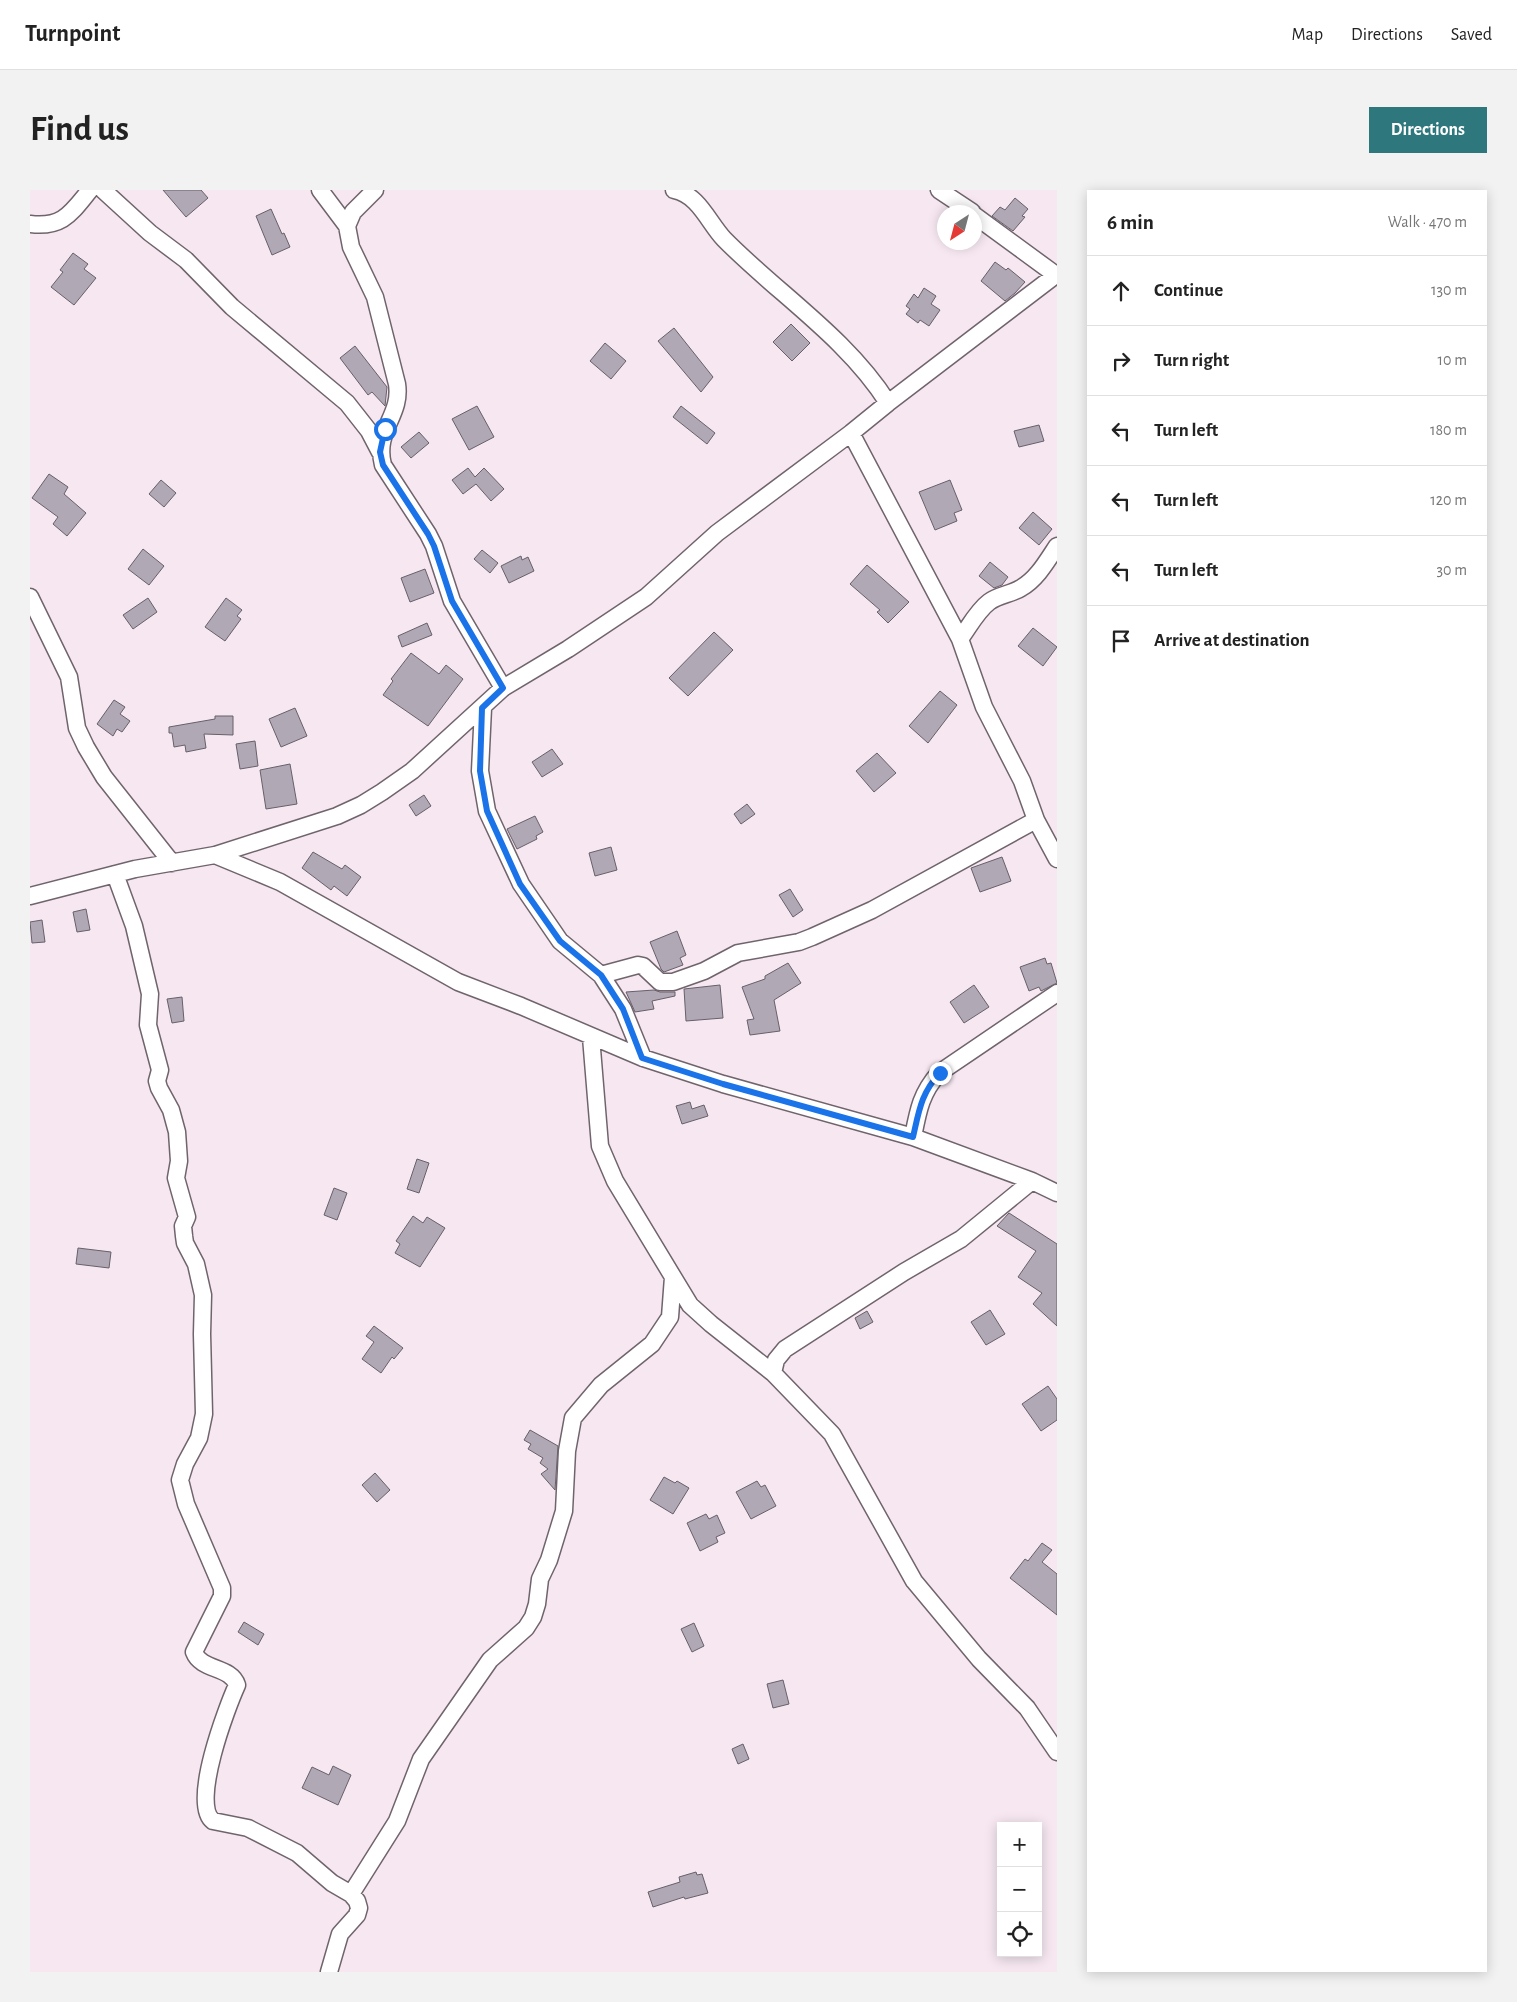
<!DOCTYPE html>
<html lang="en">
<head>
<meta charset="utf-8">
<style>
	:root { --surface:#fff; --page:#f2f2f2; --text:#222; --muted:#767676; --line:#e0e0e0; --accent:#2e777d }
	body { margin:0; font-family:"Alegreya Sans",sans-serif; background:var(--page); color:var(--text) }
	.controls { position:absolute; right:15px; bottom:15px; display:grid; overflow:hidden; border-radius:0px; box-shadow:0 2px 12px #0003 }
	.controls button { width:45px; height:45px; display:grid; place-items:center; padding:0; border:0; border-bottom:1px solid var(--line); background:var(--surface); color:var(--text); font:25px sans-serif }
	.compass { position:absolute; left:907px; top:15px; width:45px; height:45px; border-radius:50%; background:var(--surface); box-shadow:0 2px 12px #0003; rotate:216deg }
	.stop { position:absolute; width:15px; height:15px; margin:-11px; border:4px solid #1a73e8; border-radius:50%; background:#fff }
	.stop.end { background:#1a73e8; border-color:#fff; box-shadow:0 1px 5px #0008 }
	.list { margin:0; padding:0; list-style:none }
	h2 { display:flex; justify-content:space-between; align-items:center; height:65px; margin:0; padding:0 20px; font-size:21px }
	h2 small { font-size:16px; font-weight:400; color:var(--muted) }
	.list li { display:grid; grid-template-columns:32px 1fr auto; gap:15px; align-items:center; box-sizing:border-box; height:70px; padding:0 20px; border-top:1px solid var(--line) }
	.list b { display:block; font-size:19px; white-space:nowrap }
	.list em { font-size:16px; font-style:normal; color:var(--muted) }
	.icon { flex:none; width:28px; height:28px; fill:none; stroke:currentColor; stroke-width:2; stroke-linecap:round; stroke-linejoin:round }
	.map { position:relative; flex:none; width:1027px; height:1782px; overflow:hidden; border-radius:0px }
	header { display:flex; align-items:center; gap:30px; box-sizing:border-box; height:70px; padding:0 25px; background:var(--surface); border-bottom:1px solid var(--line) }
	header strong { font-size:24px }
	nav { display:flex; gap:28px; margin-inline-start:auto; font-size:18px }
	.intro { display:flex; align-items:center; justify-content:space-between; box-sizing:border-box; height:120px; padding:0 30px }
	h1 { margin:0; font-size:35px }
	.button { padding:12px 22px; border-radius:0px; background:var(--accent); color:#fff; font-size:18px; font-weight:700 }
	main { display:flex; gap:30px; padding:0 30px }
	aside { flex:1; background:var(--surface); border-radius:0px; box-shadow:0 2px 12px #0003 }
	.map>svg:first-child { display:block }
</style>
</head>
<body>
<header>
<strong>Turnpoint</strong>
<nav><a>Map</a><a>Directions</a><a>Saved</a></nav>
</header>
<div class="intro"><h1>Find us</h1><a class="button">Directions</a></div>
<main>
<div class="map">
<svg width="1027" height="1782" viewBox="0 0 1027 1782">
	<rect width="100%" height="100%" fill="#f6e7f1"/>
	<!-- building -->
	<path fill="#b0a9b5" stroke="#66606b" d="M133 0H171L178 8 156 27Z
		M985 8 998 19 992 26 995 27 983 41 962 26 970 17 975 20Z
		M241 19 252 44 254 43 260 57 242 65 226 26Z
		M43 63 58 74 54 79 66 88 44 115 21 97 33 82 30 80Z
		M965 72 976 80 978 78 995 92 985 103 975 111 951 91Z
		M894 98 906 106 901 114 910 120 899 136 890 130 888 133 876 124 880 119 876 116 884 104 888 108Z
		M761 134 780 153 762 171 743 152Z
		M644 138 683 187 671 202 628 151Z
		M575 153 596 171 581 189 560 171Z
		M325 156 357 197 355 216 342 202 338 205 310 168Z
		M447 216 464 247 439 260 422 229Z
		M651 216 685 243 677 254 643 227Z
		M1009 235 1014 251 989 257 984 241Z
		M389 242 399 253 381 268 371 257Z
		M438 278 445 287 454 278 474 299 461 311 446 294 433 304 422 290Z
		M19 284 38 297 34 304 56 323 37 346 23 334 28 327 2 308Z
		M131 290 146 303 134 317 119 304Z
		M920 290 932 320 924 323 927 331 905 340 889 302Z
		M1003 322 1022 339 1009 355 989 338Z
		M113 359 134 376 119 395 98 379Z
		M452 360 468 373 460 383 444 369Z
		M491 366 492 370 498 367 504 381 479 393 471 376Z
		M960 372 978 387 972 395 964 398 949 386Z
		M837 375 879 412 858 433 847 422 850 420 820 394Z
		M395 379 404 403 380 412 371 388Z
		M118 408 127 422 103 439 93 425Z
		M196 408 212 420 207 426 211 429 195 451 175 437Z
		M397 433 402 445 372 457 368 446Z
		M1003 438 1027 457 1013 476 988 456Z
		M684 442 703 460 658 506 639 488Z
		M381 463 409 484 416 475 433 489 398 536 353 505 363 491 361 489Z
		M910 501 927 515 898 553 879 536Z
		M84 510 95 517 90 524 100 531 92 542 87 539 83 546 67 534Z
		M265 518 277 546 251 557 239 529Z
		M185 526H203V545L174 544 176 558 156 562 155 555 144 557 142 543H139V537L185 529Z
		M225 551 228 576 210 579 206 554Z
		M522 559 533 574 512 587 502 572Z
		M847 563 866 583 844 602 826 581Z
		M260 574 267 614 236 619 230 580Z
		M394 605 401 616 386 626 379 615Z
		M717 614 725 624 711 634 704 624Z
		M505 626 513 642 506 646 507 649 487 659 477 639Z
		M581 657 587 680 565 686 559 663Z
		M283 662 312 679 315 675 331 687 317 706 304 696 301 700 272 678Z
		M972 667 981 691 950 702 941 678Z
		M760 699 773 720 763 727 749 705Z
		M56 719 60 740 47 742 43 722Z
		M12 730 15 752 2 753 0 732Z
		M647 741 656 765 650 768 653 775 634 782 631 779 620 752Z
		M1015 768 1017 774 1021 773 1027 793 1011 801 1009 797 999 801 990 777Z
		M758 773 771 793 744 810 750 841 720 845 717 830 724 829 712 797 735 789V786Z
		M690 795 693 828 656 831 654 799Z
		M944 795 959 817 934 833 920 812Z
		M624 800 630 802H645V806L622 811 624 819 605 822 596 802Z
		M152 807 154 831 142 833 137 809Z
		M660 912 662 919 674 915 678 926 652 934 646 916Z
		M387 969 399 973 389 1003 377 999Z
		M304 998 317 1003 307 1030 294 1025Z
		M979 1023 1027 1054V1136L1003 1114 1012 1103 988 1087 1006 1061 967 1036Z
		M383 1026 393 1033 397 1027 415 1038 390 1077 365 1063 370 1054 366 1051Z
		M48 1058 81 1062 79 1078 46 1074Z
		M960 1120 975 1144 956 1155 941 1132Z
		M837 1121 843 1132 830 1139 825 1128Z
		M344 1136 373 1158 364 1169 362 1167 351 1183 332 1169 344 1152 336 1146Z
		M1018 1196 1027 1209V1230L1011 1241 992 1214Z
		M500 1240 528 1256 525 1300 511 1284 518 1279 510 1273 513 1268 498 1259 501 1254 494 1250Z
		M345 1283 360 1300 347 1312 332 1295Z
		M634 1287 645 1293 647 1291 659 1298 643 1324 620 1310Z
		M727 1291 731 1297 735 1295 746 1316 721 1329 706 1302Z
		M676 1324 679 1329 687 1325 695 1343 686 1347 688 1352 670 1361 657 1333Z
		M1012 1353 1022 1360 1012 1372 1027 1384V1425L980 1388 995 1369 998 1371Z
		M214 1432 234 1444 228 1455 208 1442Z
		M664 1433 674 1456 662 1462 651 1439Z
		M753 1490 759 1514 743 1518 737 1494Z
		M713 1554 719 1569 708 1574 702 1559Z
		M303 1576 321 1585 308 1615 272 1598 282 1577 299 1585Z
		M666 1682 667 1685 672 1684 678 1703 655 1709 654 1707 623 1717 618 1702 650 1692 649 1687Z"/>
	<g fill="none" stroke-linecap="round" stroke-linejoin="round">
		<defs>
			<path id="minor" d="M73 0 120 43 156 70 202 117 317 213 339 241 350 262
				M290 0 317 36 321 57 345 107 367 194C372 226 344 240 353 275L398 344 404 356 422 411 473 498
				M644 0C669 5 678 32 694 49 747 103 817 148 858 213
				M909 0 942 22
				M944 25 1026 85
				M0 34C33 38 41 23 60 0
				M317 36 323 22 345 0
				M821 243 930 449 954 517 992 591 1006 630 1027 669
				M0 407 39 487 47 538 56 557 74 587 142 673
				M930 449C939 437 947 421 959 412 968 405 982 404 991 398 1007 389 1017 371 1027 356
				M453 518 450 581 457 621 491 694 530 751 571 785 593 819 613 868
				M185 665 307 626 331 615 352 602 382 581 473 498 538 459 616 407 687 343 821 243 858 213 1027 84
				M85 684 104 736 120 804 118 835 130 880 127 891 129 898 141 920 147 942 149 971 146 988 157 1027 153 1036 154 1046 155 1053 166 1074 173 1105 172 1144 174 1224 169 1248 155 1274 150 1290 156 1314 192 1398V1406L164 1462C171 1481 201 1476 207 1495 197 1517 160 1614 183 1631L218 1638 267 1663 302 1693 321 1704 327 1711 329 1718 327 1725 310 1744 299 1782
				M0 706 105 679 185 665 250 692 428 792 491 816 613 868 693 894 883 947 1002 991 1027 1003
				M571 785 608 775 613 776 630 792H643L674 781 708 763 769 752 782 747 842 720 1006 630
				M561 847 570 956 585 991 660 1115 681 1134 743 1183 802 1244 884 1391 949 1469 997 1518 1027 1562
				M883 947C888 921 891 903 909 883L1027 803
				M743 1183 746 1170 755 1159 874 1082 931 1049 1002 991
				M321 1704 367 1631 391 1569 460 1470 496 1438 503 1427 507 1414 510 1389 519 1370 534 1321 537 1261 543 1228 571 1195 622 1154 640 1127 643 1087"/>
		</defs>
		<!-- minor casing -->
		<use href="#minor" stroke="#70646c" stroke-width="19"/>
		<!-- minor -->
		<use href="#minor" stroke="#fff" stroke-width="16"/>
	</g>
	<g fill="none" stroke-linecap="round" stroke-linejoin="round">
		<!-- route -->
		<path stroke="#1a73e8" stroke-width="6" d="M355 239 350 262 353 275 398 344 404 356 422 411 473 498 452 518 450 581 457 621 490 694 530 751 571 785 593 819 612 868 693 894 883 947C889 921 891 903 910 883"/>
	</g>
</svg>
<div class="controls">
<button>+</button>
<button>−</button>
<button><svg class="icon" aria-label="locate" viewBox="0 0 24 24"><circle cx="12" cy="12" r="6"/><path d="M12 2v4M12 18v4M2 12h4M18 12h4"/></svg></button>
</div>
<svg class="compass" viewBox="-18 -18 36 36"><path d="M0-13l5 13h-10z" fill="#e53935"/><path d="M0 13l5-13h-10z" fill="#767676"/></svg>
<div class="stop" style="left:355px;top:239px"></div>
<div class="stop end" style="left:910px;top:883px"></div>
</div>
<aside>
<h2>6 min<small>Walk · 470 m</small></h2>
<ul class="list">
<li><svg class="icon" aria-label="ahead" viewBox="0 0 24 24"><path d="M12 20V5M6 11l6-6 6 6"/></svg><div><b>Continue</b></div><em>130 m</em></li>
<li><svg class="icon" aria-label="right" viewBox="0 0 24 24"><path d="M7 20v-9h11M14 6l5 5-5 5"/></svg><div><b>Turn right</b></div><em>10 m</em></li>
<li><svg class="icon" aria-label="left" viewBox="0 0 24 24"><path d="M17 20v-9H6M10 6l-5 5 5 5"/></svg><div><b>Turn left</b></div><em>180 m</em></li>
<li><svg class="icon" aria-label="left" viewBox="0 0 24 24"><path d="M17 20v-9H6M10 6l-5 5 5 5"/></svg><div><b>Turn left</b></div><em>120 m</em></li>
<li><svg class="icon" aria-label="left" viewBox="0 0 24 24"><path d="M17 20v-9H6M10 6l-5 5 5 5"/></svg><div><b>Turn left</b></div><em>30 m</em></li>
<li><svg class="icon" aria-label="arrive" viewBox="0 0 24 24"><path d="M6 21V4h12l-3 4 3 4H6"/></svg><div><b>Arrive at destination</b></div></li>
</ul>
</aside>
</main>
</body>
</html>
